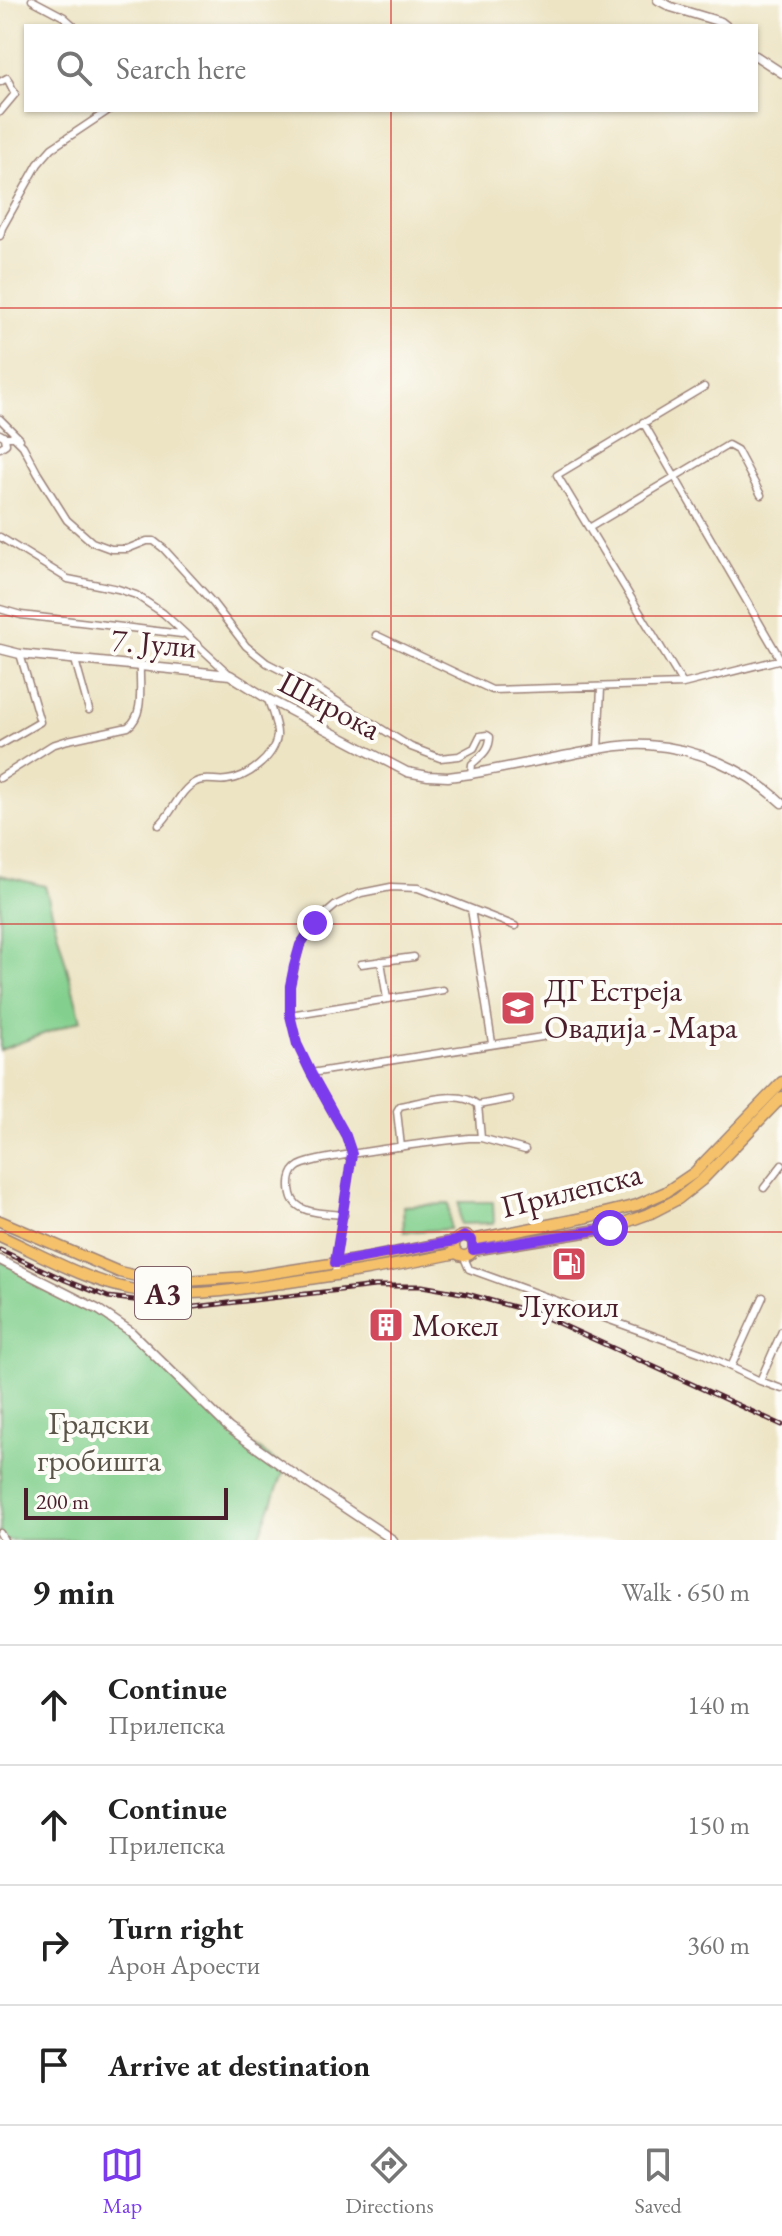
<!DOCTYPE html>
<html lang="en">
<head>
<meta charset="utf-8">
<style>
	:root { --surface:#fff; --page:#f2f2f2; --text:#222; --muted:#767676; --line:#e0e0e0; --accent:#7c3aed }
	body { margin:0; font-family:"EB Garamond",serif; background:var(--page); color:var(--text) }
	.scale { position:absolute; left:24px; bottom:20px; width:204px; box-sizing:border-box; padding-left:8px; border:4px solid #4a1f2b; border-top:0; font-size:22px; line-height:28px; white-space:nowrap; color:#4a1f2b; -webkit-text-stroke:6px #fdfcf7; paint-order:stroke }
	.stop { position:absolute; width:24px; height:24px; margin:-18px; border:6px solid #7c3aed; border-radius:50%; background:#fff }
	.stop.end { background:#7c3aed; border-color:#fff; box-shadow:0 2px 8px #0008 }
	.list { margin:0; padding:0; list-style:none }
	h2 { display:flex; justify-content:space-between; align-items:center; height:104px; margin:0; padding:0 32px; font-size:34px }
	h2 small { font-size:26px; font-weight:400; color:var(--muted) }
	.list li { display:grid; grid-template-columns:52px 1fr auto; gap:24px; align-items:center; box-sizing:border-box; height:120px; padding:0 32px; border-top:2px solid var(--line) }
	.list b { display:block; font-size:30px; white-space:nowrap }
	.list p { margin:0; font-size:26px; white-space:nowrap; color:var(--muted) }
	.list em { font-size:26px; font-style:normal; color:var(--muted) }
	.icon { flex:none; width:44px; height:44px; fill:none; stroke:currentColor; stroke-width:2; stroke-linecap:round; stroke-linejoin:round }
	.map { position:relative; flex:none; width:782px; height:1540px; overflow:hidden }
	.search { position:absolute; background:var(--surface); box-shadow:0 2px 6px #0004; left:24px; right:24px; top:24px; height:88px; display:flex; align-items:center; gap:20px; box-sizing:border-box; padding:0 28px; border-radius:0px; color:var(--muted); font-size:30px }
	.sheet { height:584px; background:var(--surface) }
	nav { display:flex; justify-content:space-around; align-items:center; box-sizing:border-box; height:112px; border-top:2px solid var(--line); background:var(--surface); font-size:22px; color:var(--muted) }
	nav a { display:grid; justify-items:center; gap:4px }
	nav .on { color:var(--accent) }
	.map>svg:first-child { display:block }
</style>
</head>
<body>
<div class="map">
<svg width="782" height="1540" viewBox="0 0 782 1540">
	<rect width="100%" height="100%" fill="#fdfcf7"/>
	<filter id="ink" filterUnits="userSpaceOnUse"><feTurbulence type="fractalNoise" baseFrequency=".0125" numOctaves="2"/><feDisplacementMap in="SourceGraphic" scale="16" xChannelSelector="R" yChannelSelector="G"/><feConvolveMatrix kernelMatrix="1 2 1 2 8 2 1 2 1" color-interpolation-filters="sRGB"/></filter>
	<filter id="wash" filterUnits="userSpaceOnUse"><feTurbulence type="fractalNoise" baseFrequency=".006" numOctaves="4" result="noise"/><feDisplacementMap in="SourceGraphic" scale="32" xChannelSelector="R" yChannelSelector="G"/><feGaussianBlur stdDeviation="1.8" result="paint"/><feColorMatrix in="noise" values="0 0 0 0 0 0 0 0 0 0 0 0 0 0 0 0 0 1.4 0 .05"/><feComposite in="paint" operator="in"/></filter>
	<g filter="url(#wash)">
		<rect width="100%" height="100%" fill="#ede4c4"/>
		<!-- green -->
		<path fill="#83d08e" stroke="#66785c" stroke-width="2" d="M0 875 45 886 81 1020 0 1050Z
			M459 1202H493L494 1223 460 1224Z
			M449 1204 450 1229 404 1232 403 1206Z
			M0 1260 130 1331 229 1428 285 1468 258 1540H4L0 1533Z"/>
	</g>
	<g filter="url(#ink)">
		<g fill="none" stroke-linecap="round" stroke-linejoin="round">
			<defs>
				<path id="minor" d="M32 0 64 17 74 26
					M0 82 7 78 15 94 0 112
					M0 236 2 228 38 164 44 157 52 148 109 110
					M0 419 20 439
					M643 422 782 662
					M0 434 5 437 6 444 0 448
					M5 437H14L23 446 38 474 67 520 92 542 111 549H127L147 541H154L164 549 213 603 246 646 267 663 314 687 411 747 440 758 459 756 474 748 480 736 487 735 490 737C490 750 481 756 472 764L471 774
					M589 528 728 445 737 450 761 495
					M0 537 68 579 118 589 136 595 163 613 229 674
					M0 609 21 615 182 634
					M376 635 492 690 683 684 782 659
					M75 660 89 710
					M683 684 557 475 704 387
					M0 745 40 722 20 654
					M598 749 601 688
					M0 778 52 745 68 740 128 727C145 715 139 684 140 665
					M159 825C173 813 179 790 196 782 205 777 217 782 227 780 247 778 274 758 277 736 278 726 271 710 268 699
					M471 909 492 1043
					M381 961 387 999
					M361 964 414 957
					M290 1015 443 990
					M311 1073 542 1037
					M478 1105 510 1099
					M401 1147 397 1111 400 1106C424 1102 458 1089 478 1105L481 1138
					M764 1188 782 1165
					M344 1215C326 1213 295 1215 291 1194 289 1185 289 1172 299 1166 308 1161 324 1159 334 1157 379 1149 424 1143 469 1138H481L525 1150
					M463 1255 469 1269 704 1354 760 1381 782 1389
					M336 1276 335 1263 352 1154 346 1136 311 1073 297 1044 290 1015V986L300 945 315 923 336 905 361 893 391 887 418 888 515 926
					M731 1367 763 1297
					M760 1381 782 1331
					M0 1533 4 1540"/>
				<path id="tertiary" d="M658 0 671 7 721 22 726 26
					M756 56 782 73
					M0 649 20 654 230 675 268 699 407 772 428 776 448 777 471 774C504 768 536 761 569 755 595 750 622 743 648 745 697 748 746 769 782 803
					M0 1260 99 1310 130 1331 229 1428 285 1468 393 1540"/>
				<path id="primary" d="M0 1221 119 1272 141 1277 185 1281 247 1277 369 1258 455 1241
					M0 1236C42 1255 85 1280 130 1289 184 1299 235 1290 289 1282 345 1274 401 1265 457 1253
					M454 1246a10 10 0 1 1 20 0a10 10 0 1 1-20 0Z
					M472 1240 588 1217 637 1205 666 1192 694 1173 782 1082
					M473 1250 610 1228 651 1213 678 1199 702 1180 782 1097"/>
			</defs>
			<!-- minor casing -->
			<use href="#minor" stroke="#9c8278" stroke-width="9"/>
			<!-- tertiary casing -->
			<use href="#tertiary" stroke="#9c8278" stroke-width="11"/>
			<!-- primary casing -->
			<use href="#primary" stroke="#9c8278" stroke-width="13"/>
			<!-- minor -->
			<use href="#minor" stroke="#fff" stroke-width="6"/>
			<!-- tertiary -->
			<use href="#tertiary" stroke="#fff" stroke-width="8"/>
			<!-- primary -->
			<use href="#primary" stroke="#f5c16b" stroke-width="10"/>
			<defs>
				<path id="rail" d="M0 1250 65 1280 108 1297 194 1307 375 1286H422L467 1294 536 1313 782 1425"/>
			</defs>
			<!-- rail casing -->
			<use href="#rail" stroke="#4a1f2b" stroke-width="5"/>
			<!-- rail -->
			<use href="#rail" stroke="#fdfcf7" stroke-width="2" stroke-dasharray="6" stroke-linecap="butt"/>
		</g>
	</g>
	<g fill="none" stroke-linecap="round" stroke-linejoin="round" filter="url(#ink)">
		<!-- route -->
		<path stroke="#7c3aed" stroke-width="10" d="M315 923 300 945 294 966 290 986V1015L297 1044 311 1073 346 1136 352 1154 335 1263 455 1241 464 1236 472 1240 473 1250 610 1228"/>
	</g>
	<!-- grid -->
	<path fill="none" stroke="#d62828" stroke-width="2" stroke-opacity="0.55" d="M391 0V26M391 110V1540M0 308H782M0 616H782M0 924H782M0 1232H782"/>
	<!-- icons -->
	<defs>
		<symbol id="school-square" viewBox="-11 -11 22 22"><rect x="-9" y="-9" width="18" height="18" rx="4" fill="#d1495b" stroke="#fdfcf7"/><path d="M0-5L7-2L0 1L-7-2ZM-4 1L0 2.5L4 1V4Q0 6-4 4Z" fill="#fff"/></symbol>
		<symbol id="fuel-square" viewBox="-11 -11 22 22"><rect x="-9" y="-9" width="18" height="18" rx="4" fill="#d1495b" stroke="#fdfcf7"/><path d="M-5.5-6h7V0h2V4h1.3V-2.5L3-4.5l.8-.8L6-3V5H2.5V1h-1V6h-7ZM-4.2-4.7v3.2H.2V-4.7Z" fill="#fff"/></symbol>
		<symbol id="building-square" viewBox="-11 -11 22 22"><rect x="-9" y="-9" width="18" height="18" rx="4" fill="#d1495b" stroke="#fdfcf7"/><path d="M-4-6H4V6H1V3H-1V6H-4ZM-2.5-4.3h1.7v1.8h-1.7ZM.8-4.3h1.7v1.8H.8ZM-2.5-1h1.7V.8h-1.7ZM.8-1h1.7V.8H.8Z" fill="#fff"/></symbol>
	</defs>
	<g fill-rule="evenodd">
		<use href="#school-square" x="498" y="988" width="40" height="40"/>
		<use href="#fuel-square" x="549" y="1244" width="40" height="40"/>
		<use href="#building-square" x="366" y="1305" width="40" height="40"/>
	</g>
	<g text-anchor="middle" dominant-baseline="central" stroke-width="8" stroke-linejoin="round" paint-order="stroke">
		<!-- shield labels -->
		<rect fill="#fdfcf7" stroke="#806168" stroke-width="2" x="135" y="1267" width="56" height="52" rx="6"/>
		<g font-size="30" font-weight="bold" fill="#4a1f2b">
			<text x="163" y="1293">A3</text>
		</g>
		<!-- street labels -->
		<g font-size="32" fill="#4a1f2b" stroke="#fdfcf7">
			<text transform="translate(154 643) rotate(5)">7. Јули</text>
			<text transform="translate(330 705) rotate(28)">Широка</text>
			<text transform="translate(571 1190) rotate(-14)">Прилепска</text>
		</g>
		<!-- poi labels -->
		<g font-size="32" fill="#4a1f2b" stroke="#fdfcf7" text-anchor="start">
			<text x="544" y="990">ДГ Естреја<tspan x="544" dy="37">Овадија - Мара</tspan></text>
			<text x="569" y="1306" text-anchor="middle">Лукоил</text>
			<text x="412" y="1325">Мокел</text>
		</g>
		<!-- park labels -->
		<g font-size="32" fill="#5b5449" stroke="#fdfcf7">
			<text x="99" y="1423">Градски<tspan x="99" dy="37">гробишта</tspan></text>
		</g>
	</g>
</svg>
<div class="scale">200 m</div>
<div class="stop" style="left:610px;top:1228px"></div>
<div class="stop end" style="left:315px;top:923px"></div>
<div class="search"><svg class="icon" aria-label="search" viewBox="0 0 24 24"><circle cx="10" cy="10" r="6"/><path d="M15 15l6 6"/></svg>Search here</div>
</div>
<section class="sheet">
<h2>9 min<small>Walk · 650 m</small></h2>
<ul class="list">
<li><svg class="icon" aria-label="ahead" viewBox="0 0 24 24"><path d="M12 20V5M6 11l6-6 6 6"/></svg><div><b>Continue</b><p>Прилепска</p></div><em>140 m</em></li>
<li><svg class="icon" aria-label="ahead" viewBox="0 0 24 24"><path d="M12 20V5M6 11l6-6 6 6"/></svg><div><b>Continue</b><p>Прилепска</p></div><em>150 m</em></li>
<li><svg class="icon" aria-label="right" viewBox="0 0 24 24"><path d="M7 20v-9h11M14 6l5 5-5 5"/></svg><div><b>Turn right</b><p>Арон Ароести</p></div><em>360 m</em></li>
<li><svg class="icon" aria-label="arrive" viewBox="0 0 24 24"><path d="M6 21V4h12l-3 4 3 4H6"/></svg><div><b>Arrive at destination</b></div></li>
</ul>
</section>
<nav>
<a class="on"><svg class="icon" aria-label="map" viewBox="0 0 24 24"><path d="M3 6l6-2 6 2 6-2v14l-6 2-6-2-6 2zM9 4v14M15 6v14"/></svg>Map</a>
<a><svg class="icon" aria-label="directions" viewBox="0 0 24 24"><path d="M12 3l9 9-9 9-9-9zM9 14v-3h6M13 9l2 2-2 2"/></svg>Directions</a>
<a><svg class="icon" aria-label="saved" viewBox="0 0 24 24"><path d="M7 4h10v16l-5-4-5 4z"/></svg>Saved</a>
</nav>
</body>
</html>
